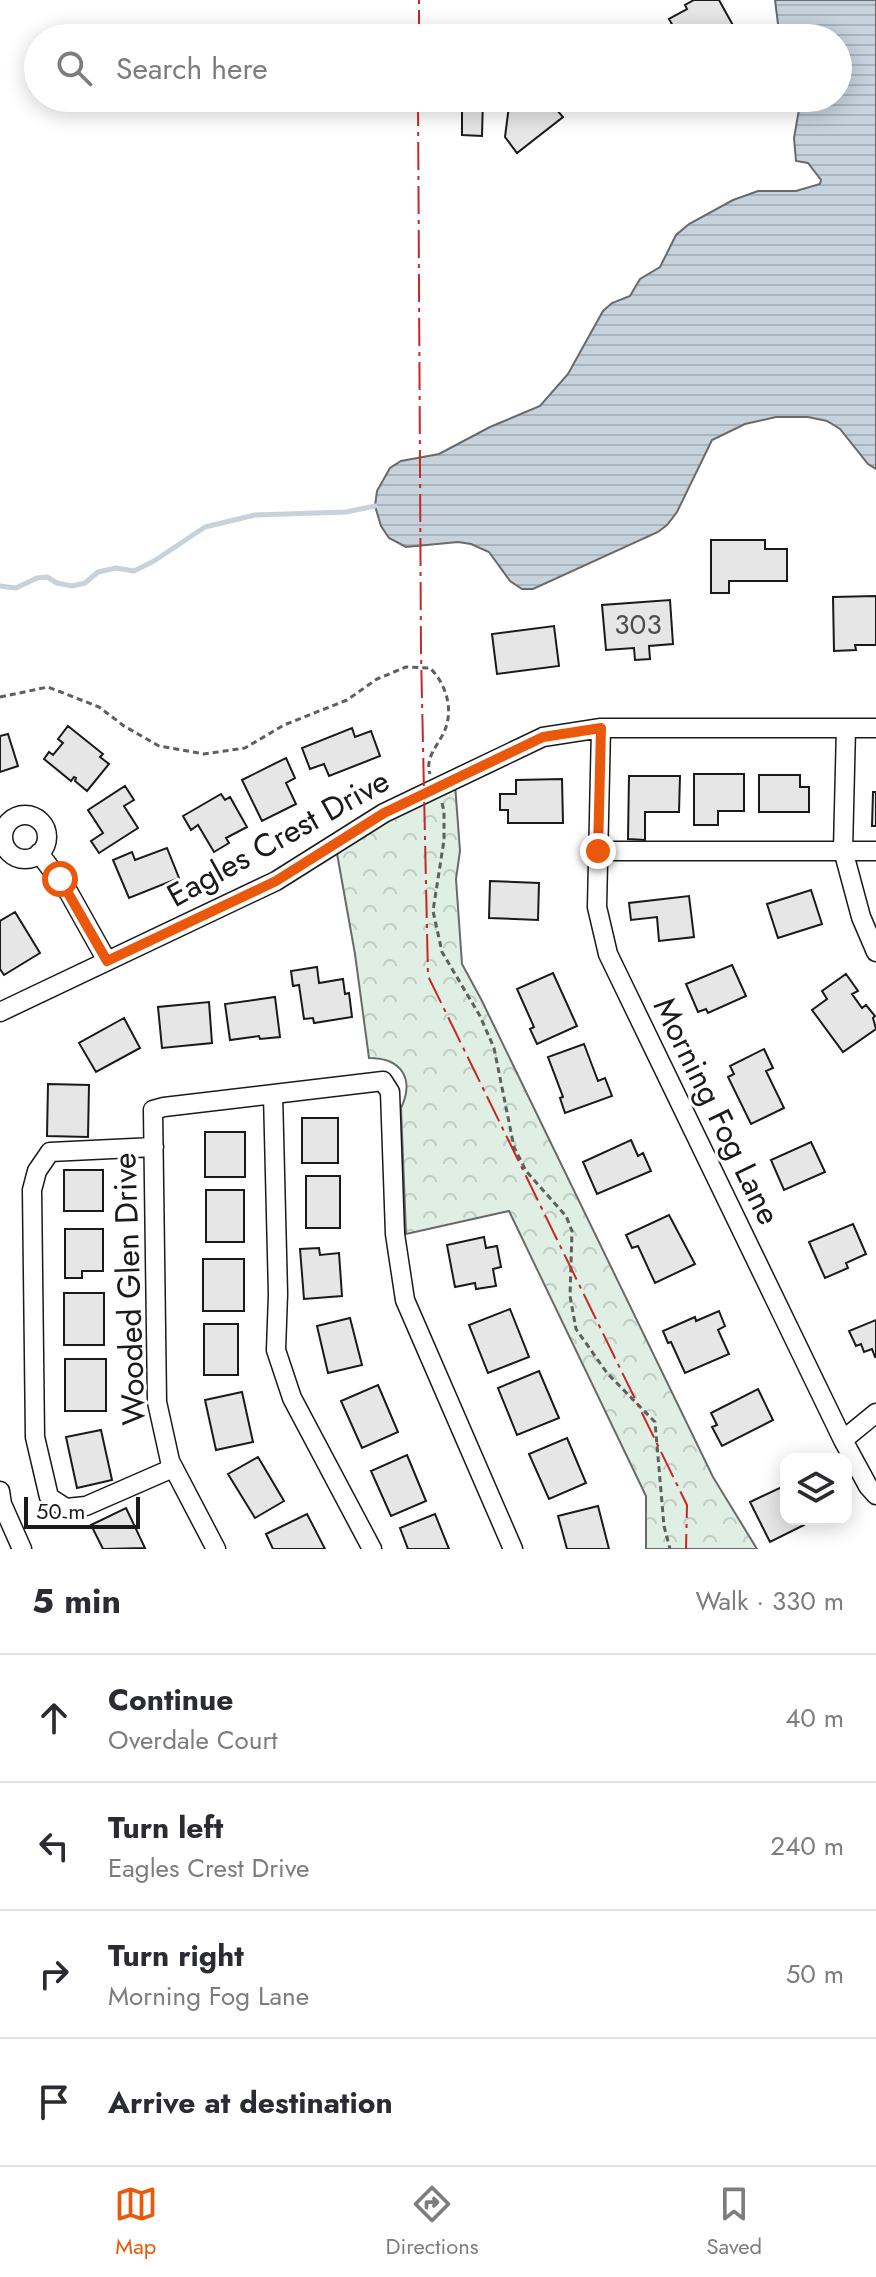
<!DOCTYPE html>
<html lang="en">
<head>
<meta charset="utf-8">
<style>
	:root { --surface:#fff; --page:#f7f7f7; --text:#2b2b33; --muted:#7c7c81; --line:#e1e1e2; --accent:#ea580c }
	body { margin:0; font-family:Jost,sans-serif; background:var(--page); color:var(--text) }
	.controls { position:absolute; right:24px; bottom:24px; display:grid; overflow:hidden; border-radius:16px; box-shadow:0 4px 20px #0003 }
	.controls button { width:72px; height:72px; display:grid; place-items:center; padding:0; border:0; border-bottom:2px solid var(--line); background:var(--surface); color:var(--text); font:40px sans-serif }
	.scale { position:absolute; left:24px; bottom:20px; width:116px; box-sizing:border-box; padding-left:8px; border:4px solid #1a1a1a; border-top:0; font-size:22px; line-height:28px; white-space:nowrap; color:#1a1a1a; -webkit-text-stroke:6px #fff; paint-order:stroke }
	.stop { position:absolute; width:24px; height:24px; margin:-18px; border:6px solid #ea580c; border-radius:50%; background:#fff }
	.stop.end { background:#ea580c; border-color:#fff; box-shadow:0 2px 8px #0008 }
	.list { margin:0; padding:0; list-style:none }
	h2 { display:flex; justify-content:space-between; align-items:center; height:104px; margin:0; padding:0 32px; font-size:34px }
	h2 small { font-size:26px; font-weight:400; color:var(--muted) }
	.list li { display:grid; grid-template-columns:52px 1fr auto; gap:24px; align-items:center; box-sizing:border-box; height:128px; padding:0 32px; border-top:2px solid var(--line) }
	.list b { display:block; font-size:30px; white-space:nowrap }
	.list p { margin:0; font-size:26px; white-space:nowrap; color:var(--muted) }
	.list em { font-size:26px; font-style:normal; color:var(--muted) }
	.icon { flex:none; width:44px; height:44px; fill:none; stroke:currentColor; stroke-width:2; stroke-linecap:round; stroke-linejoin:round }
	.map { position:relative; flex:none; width:876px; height:1549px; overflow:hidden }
	.search { position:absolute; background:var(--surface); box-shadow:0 4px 20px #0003; left:24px; right:24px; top:24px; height:88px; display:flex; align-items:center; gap:20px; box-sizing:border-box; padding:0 28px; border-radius:44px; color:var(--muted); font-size:30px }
	.sheet { height:616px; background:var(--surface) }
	nav { display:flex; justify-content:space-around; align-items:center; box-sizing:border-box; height:112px; border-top:2px solid var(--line); background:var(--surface); font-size:22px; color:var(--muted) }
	nav a { display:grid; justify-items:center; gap:4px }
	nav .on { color:var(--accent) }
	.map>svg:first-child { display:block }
</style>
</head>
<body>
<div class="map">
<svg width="876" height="1549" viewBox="0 0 876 1549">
	<defs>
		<pattern id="forest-crowns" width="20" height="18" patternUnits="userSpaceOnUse" patternTransform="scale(2)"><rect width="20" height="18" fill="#e0efe3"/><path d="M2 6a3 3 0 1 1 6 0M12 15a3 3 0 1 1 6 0" fill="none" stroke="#c0ccc2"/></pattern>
		<pattern id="water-rules" width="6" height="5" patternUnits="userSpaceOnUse" patternTransform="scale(2)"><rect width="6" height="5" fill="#c6d2dc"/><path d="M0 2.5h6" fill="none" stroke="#aab4bc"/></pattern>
	</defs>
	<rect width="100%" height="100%" fill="#fff"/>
	<!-- forest -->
	<path fill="url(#forest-crowns)" stroke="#6a6a6a" stroke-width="2" d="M455 784 460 851 456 879 462 964 481 999 713 1477 757 1549H646V1496L509 1211 406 1234 401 1108C415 1078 401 1058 369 1058L355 954 336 848Z"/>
	<!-- water -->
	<path fill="url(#water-rules)" stroke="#6a6a6a" stroke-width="2" d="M775 0H876V469L868 464 840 429 827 421 808 417H776L745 424 712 440 677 512 667 525 658 532 533 589H522L510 581 489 552 471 544 458 542 406 547 389 538 381 526 375 506 377 491 390 468 401 461 439 454 490 427 540 406 568 374 603 311 612 303 630 296 640 279 660 267 676 235 689 224 733 200 758 191H796L820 184 821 180 808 163 796 161 794 138 801 98H838V38H813V32L807 30 798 37 783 31 778 24Z"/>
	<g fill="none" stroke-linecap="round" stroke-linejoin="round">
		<!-- stream -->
		<path stroke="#c6d2dc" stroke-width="5" d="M0 586 16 588 37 578 47 577 57 583 72 586 85 583 98 572 116 568 134 571 154 561 205 527 255 515 346 512 375 506"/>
	</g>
	<!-- building -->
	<path fill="#e6e6e6" stroke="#1a1a1a" stroke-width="2" d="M694 0H719L740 38H721L715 28 698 38H659L674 28 669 19 687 9 685 5Z
		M462 98H483L482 136 462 135Z
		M510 98H558L556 109 563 117 517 153 505 137Z
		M711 540H765V549H787V581H729V593H711Z
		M876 596V645H855L856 650 834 651 833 597Z
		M670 600 673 644 649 646 650 659 635 660 634 648 606 650 602 605Z
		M554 626 559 666 497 674 492 634Z
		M68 726 103 754 100 757 109 764 87 791 75 781 76 778 74 777 71 781 44 759 49 752 53 755 63 743 58 739Z
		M352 728 355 737 371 731 380 756 329 776 324 764 310 769 302 748Z
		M8 734 18 766 0 772V736Z
		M286 758 295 778 286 783 296 804 262 821 242 780Z
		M694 774H744V811H718V825H694Z
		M759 775H800V787H809V812H759Z
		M629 776H680L679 812H645V840L628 839Z
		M562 779 563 823H508V810H500V794H516V780Z
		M125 786 134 800 124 806 138 828 99 853 91 841 103 833 88 810Z
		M873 792H876V826H872Z
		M221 794 225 800 230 797 247 827 226 838 229 843 214 852 198 825 191 830 183 816Z
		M167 848 179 878 129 898 113 860 132 852 135 860Z
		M490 881 539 883 538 920 489 918Z
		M811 890 822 924 778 938 767 904Z
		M689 896 694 937 659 941 657 917 631 920 629 903Z
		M15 912 40 953 4 975 0 969V921Z
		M732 965 746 996 708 1013 706 1009 698 1012 686 984Z
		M317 967 319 983 343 979 345 994 349 993 352 1017 314 1023 313 1018 304 1019 299 985 293 986 291 971Z
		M553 973 577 1026 537 1044 530 1029 534 1027 517 989Z
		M846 974 858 991 852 994 862 1008 866 1005 875 1016 873 1018 876 1029 843 1052 812 1010 827 999 822 991Z
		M275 997 280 1037 260 1039 259 1036 230 1040 225 1004Z
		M209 1002 212 1043 162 1048 158 1007Z
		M124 1018 140 1048 96 1072 79 1043Z
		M584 1044 598 1081 605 1078 612 1096 565 1113 560 1098 563 1097 548 1057Z
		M764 1049 773 1068 766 1071 784 1108 751 1124 728 1077 734 1074 730 1066Z
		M48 1084 89 1085 88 1137 47 1136Z
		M302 1118H338V1163H302Z
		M205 1132H245V1177H205Z
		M631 1140 638 1156 643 1153 651 1171 597 1194 583 1162Z
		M811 1142 825 1172 784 1190 771 1160Z
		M64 1170H103V1211H64Z
		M306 1176H340V1228H306Z
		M206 1190H244V1242H206Z
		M669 1215 695 1264 655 1283 638 1246 632 1248 626 1235Z
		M853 1224 866 1254 846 1263 848 1268 825 1278 809 1242Z
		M65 1229H103V1271H82V1278H65Z
		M484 1237 486 1248 497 1246 501 1267 493 1269 496 1286 476 1289 475 1283 455 1287 447 1245Z
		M319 1248 320 1255 339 1253 342 1296 304 1299 300 1249Z
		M203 1259H244V1311H203Z
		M64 1293H104V1345H64Z
		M510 1309 529 1357 488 1373 469 1325Z
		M719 1311 725 1326 718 1330 729 1354 685 1373 671 1342 668 1343 663 1331 695 1317 696 1321Z
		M350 1318 362 1365 328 1373 317 1326Z
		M876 1320V1357H875L872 1349 864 1352 861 1344 856 1346 849 1331Z
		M204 1324H238V1375H204Z
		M65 1359H106V1411H65Z
		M539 1371 559 1418 517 1435 498 1388Z
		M378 1385 398 1432 362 1448 341 1401Z
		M758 1389 773 1420 722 1446 712 1427 717 1425 711 1413Z
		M242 1392 253 1442 216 1450 205 1400Z
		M101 1430 112 1480 77 1488 66 1437Z
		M567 1438 586 1483 549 1499 529 1454Z
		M407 1455 426 1501 391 1516 371 1471Z
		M258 1457 284 1501 255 1518 228 1474Z
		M786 1485V1519H801L804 1525 770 1542 750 1502Z
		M598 1506 609 1549H567L558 1516Z
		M126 1508 145 1548 103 1549 91 1525Z
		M307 1514 325 1549H273L266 1534Z
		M435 1514 449 1549H408L400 1528Z"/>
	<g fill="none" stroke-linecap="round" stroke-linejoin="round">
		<defs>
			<path id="minor" d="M601 728 597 907 608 954 843 1440 868 1486 876 1495
				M846 728 843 850 861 917 876 952
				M3 837a22 22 0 1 1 44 0a22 22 0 1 1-44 0Z
				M598 851H876
				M39 853 69 893 107 961
				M0 1012 276 881 384 813 543 737 601 728H876
				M273 1094 278 1294 276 1350 292 1398 372 1549
				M154 1147 50 1152 37 1171 32 1190 35 1437 49 1497 66 1508 86 1506 173 1468
				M843 1440 876 1413
				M0 1491 2 1504 22 1549
				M216 1549 170 1461 157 1402 153 1110 164 1107 383 1081 390 1092 395 1234 405 1300 513 1549"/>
		</defs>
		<!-- minor casing -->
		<use href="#minor" stroke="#1a1a1a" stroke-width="21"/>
		<!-- path -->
		<path stroke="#5f5f5f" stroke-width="3" stroke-dasharray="6 4" stroke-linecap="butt" d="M0 697 48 687 99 707 124 726 159 746 204 754 245 748 284 725 347 700 377 679 406 667 430 668C445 683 453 706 446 727 441 743 424 756 430 774
			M442 803 444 811V840L433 911 442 952 480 1016 494 1048 514 1147 526 1171 566 1216 572 1231 570 1296 576 1329 607 1373 655 1422 664 1526 670 1549"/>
		<!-- minor -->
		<use href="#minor" stroke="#fff" stroke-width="18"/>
		<!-- power -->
		<path stroke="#c62828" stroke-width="2" stroke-dasharray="28 6 4 6" stroke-linecap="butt" d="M419 38V0
			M418 98 421 653 428 976 687 1505 686 1549"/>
	</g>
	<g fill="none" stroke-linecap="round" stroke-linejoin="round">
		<!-- route -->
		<path stroke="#ea580c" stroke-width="10" d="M60 879 107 961 276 881 384 813 543 737 601 728 598 851"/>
	</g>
	<g text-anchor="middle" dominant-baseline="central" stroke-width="6" stroke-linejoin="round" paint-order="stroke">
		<!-- number labels -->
		<g font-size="28" fill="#4d4d4d">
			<text x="638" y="624">303</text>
		</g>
		<!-- street labels -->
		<g font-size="32" fill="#1a1a1a" stroke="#fff">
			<text transform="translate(278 838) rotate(-29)">Eagles Crest Drive</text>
			<text transform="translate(717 1111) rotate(64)">Morning Fog Lane</text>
			<text transform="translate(129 1289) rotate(-92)">Wooded Glen Drive</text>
		</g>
	</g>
</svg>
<div class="controls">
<button><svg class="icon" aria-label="layers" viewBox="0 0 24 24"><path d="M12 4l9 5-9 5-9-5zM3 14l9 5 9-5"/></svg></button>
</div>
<div class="scale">50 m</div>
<div class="stop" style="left:60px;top:879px"></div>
<div class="stop end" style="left:598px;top:851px"></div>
<div class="search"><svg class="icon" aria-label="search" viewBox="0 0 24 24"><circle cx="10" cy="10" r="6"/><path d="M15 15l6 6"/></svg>Search here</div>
</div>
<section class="sheet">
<h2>5 min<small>Walk · 330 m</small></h2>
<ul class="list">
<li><svg class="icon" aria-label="ahead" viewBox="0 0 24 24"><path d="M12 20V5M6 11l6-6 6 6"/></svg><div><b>Continue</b><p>Overdale Court</p></div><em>40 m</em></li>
<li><svg class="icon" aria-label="left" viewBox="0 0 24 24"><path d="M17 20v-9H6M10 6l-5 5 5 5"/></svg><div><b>Turn left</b><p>Eagles Crest Drive</p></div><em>240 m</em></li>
<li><svg class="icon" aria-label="right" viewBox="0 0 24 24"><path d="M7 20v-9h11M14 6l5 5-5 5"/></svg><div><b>Turn right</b><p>Morning Fog Lane</p></div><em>50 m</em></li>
<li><svg class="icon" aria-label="arrive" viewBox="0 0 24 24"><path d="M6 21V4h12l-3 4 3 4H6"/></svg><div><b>Arrive at destination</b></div></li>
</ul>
</section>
<nav>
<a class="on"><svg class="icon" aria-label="map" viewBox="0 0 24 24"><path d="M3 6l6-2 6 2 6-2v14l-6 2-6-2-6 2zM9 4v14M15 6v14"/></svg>Map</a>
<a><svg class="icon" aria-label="directions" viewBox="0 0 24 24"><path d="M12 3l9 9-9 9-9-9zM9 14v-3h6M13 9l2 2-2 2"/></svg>Directions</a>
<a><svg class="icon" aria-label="saved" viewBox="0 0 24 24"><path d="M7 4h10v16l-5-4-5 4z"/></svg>Saved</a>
</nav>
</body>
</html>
